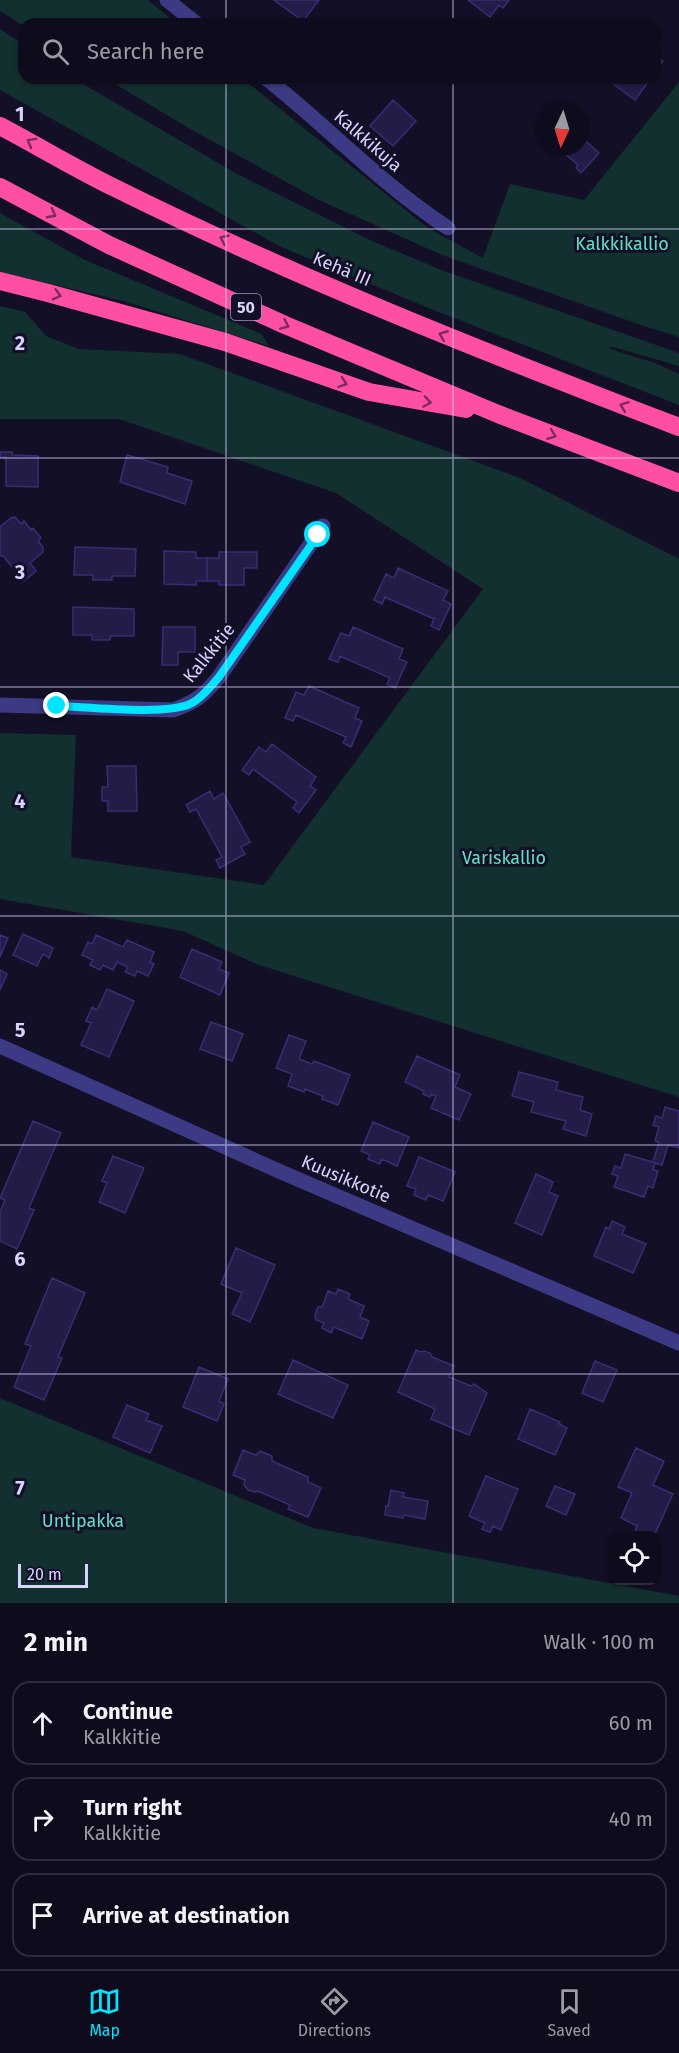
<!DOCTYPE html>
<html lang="en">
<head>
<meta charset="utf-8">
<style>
	:root { --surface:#0e0b1c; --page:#171425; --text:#f1f3f6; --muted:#9b9ba3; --line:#2e2b3b; --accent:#00e5ff }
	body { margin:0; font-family:"Fira Sans",sans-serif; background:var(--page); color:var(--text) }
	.controls { position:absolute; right:18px; bottom:18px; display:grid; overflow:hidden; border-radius:12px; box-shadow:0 2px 4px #0004 }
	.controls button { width:54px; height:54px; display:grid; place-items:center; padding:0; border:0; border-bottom:2px solid var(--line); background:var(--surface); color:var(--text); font:30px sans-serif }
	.compass { position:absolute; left:535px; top:102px; width:54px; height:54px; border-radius:50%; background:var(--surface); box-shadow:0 2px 4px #0004; rotate:184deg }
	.scale { position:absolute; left:18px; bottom:15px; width:70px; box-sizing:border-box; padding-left:6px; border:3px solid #d9d4ff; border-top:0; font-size:16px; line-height:21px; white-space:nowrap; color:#d9d4ff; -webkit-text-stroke:4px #130f26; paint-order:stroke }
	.stop { position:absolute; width:18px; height:18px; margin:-14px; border:4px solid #00e5ff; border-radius:50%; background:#fff }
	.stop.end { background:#00e5ff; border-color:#fff; box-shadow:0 2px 6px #0008 }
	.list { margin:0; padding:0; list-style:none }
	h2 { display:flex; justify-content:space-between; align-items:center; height:78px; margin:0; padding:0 24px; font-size:26px }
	h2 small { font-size:20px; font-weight:400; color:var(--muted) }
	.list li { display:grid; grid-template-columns:39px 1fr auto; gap:18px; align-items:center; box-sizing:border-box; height:84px; margin:0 12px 12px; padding:0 12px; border:2px solid var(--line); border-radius:18px }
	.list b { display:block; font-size:22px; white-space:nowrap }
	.list p { margin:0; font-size:20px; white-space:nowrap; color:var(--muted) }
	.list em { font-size:20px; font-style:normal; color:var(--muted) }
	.icon { flex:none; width:33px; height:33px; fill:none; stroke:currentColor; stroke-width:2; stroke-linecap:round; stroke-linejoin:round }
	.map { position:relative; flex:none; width:679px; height:1603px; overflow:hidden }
	.search { position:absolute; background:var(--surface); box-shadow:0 2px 4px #0004; left:18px; right:18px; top:18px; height:66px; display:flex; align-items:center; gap:15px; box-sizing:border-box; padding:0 21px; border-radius:18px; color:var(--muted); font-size:22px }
	.sheet { height:366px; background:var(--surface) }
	nav { display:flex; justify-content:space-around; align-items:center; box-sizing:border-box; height:84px; border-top:2px solid var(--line); background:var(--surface); font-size:16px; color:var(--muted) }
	nav a { display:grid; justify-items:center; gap:3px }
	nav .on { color:var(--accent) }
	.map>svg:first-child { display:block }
</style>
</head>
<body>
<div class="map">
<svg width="679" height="1603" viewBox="0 0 679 1603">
	<rect width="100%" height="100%" fill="#130f26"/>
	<!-- green -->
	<path fill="#12302f" d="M0 0H148L177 24H24V26L0 11Z
		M0 29 24 45V78H73L237 174 372 241 444 271 679 353V366L609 346 610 349 655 363 679 374V405L436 311 281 247 0 90Z
		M105 78H242L428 228 483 258 510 184 584 200 679 82V337L641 325 442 255 319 200 192 130Z
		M0 213 85 260 262 334 269 346 123 301 0 272Z
		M0 306 25 312 46 336 79 349 180 354 520 478 679 559V1097L259 965 183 931 0 899V733L76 735 71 857 264 885 483 589 336 493 119 419H0Z
		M0 1398 313 1528 679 1596V1603H0Z"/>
	<!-- building -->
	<path fill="#241b47" stroke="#3b2d73" stroke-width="1.5" d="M274 0H319L303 21Z
		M468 0H509L503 8 499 5 490 17Z
		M655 44 661 48 655 56 663 61 655 72Z
		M605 78H651L635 100Z
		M393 100 416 121 393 146 370 126Z
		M580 136 599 153 581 173 576 168 578 165 559 149 561 147H580Z
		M0 452H12V455L38 456V487L6 486V457H0Z
		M127 455 168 467 167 473 192 481 185 504 120 482Z
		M15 517 21 524 24 521 31 530 33 528 41 538 38 541 43 547V552L30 563 36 571 24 581 3 556H0V527L11 518Z
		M75 547 136 549 135 576H112V580H93V575H74Z
		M164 551 196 552V558H207V581H196V585L164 584Z
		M219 552H257V568H244V585H219V581H207V558H219Z
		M398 568 448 591 443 600 451 604 439 630 431 626 434 619 385 597 382 604 374 600 386 574 394 578Z
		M73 607 134 609V636H111L110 640H92V635H73Z
		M163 627H195V652H178V665H162Z
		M353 627 403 649 399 659 407 662 395 688 387 684 390 678 340 656 338 662 329 659 341 633 349 636Z
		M309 686 359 708 355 718 362 721 351 747 343 743 346 737 296 715 293 721 285 718 296 692 304 695Z
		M272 744 316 777 310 786 316 790 299 813 293 808 297 802 253 769 249 775 242 770 259 747 266 752Z
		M107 766H136L137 811H108V801H102V787H108Z
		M210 791 214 799 223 793 250 842 241 847 245 854 220 868 216 860 222 857 196 809 190 812 186 805Z
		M23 934 53 948 49 958 43 954 37 966 13 955Z
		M0 935 8 938 0 957Z
		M96 935 123 947 127 940 154 952 150 962 154 964 148 976 137 971 135 976 125 972 128 967 117 962 113 970 103 965 100 970 90 965 93 960 82 955 88 942 92 944Z
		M192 949 222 962 219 969 229 973 220 995 180 977Z
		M0 970 7 974 0 990Z
		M107 989 134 1001 109 1057 81 1045 91 1023 86 1021 92 1007 97 1010Z
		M211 1022 243 1034 232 1061 200 1049Z
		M289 1035 306 1041 299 1059 312 1064 314 1061 350 1075 338 1105 322 1099 323 1096 305 1089 304 1092 288 1086 292 1074 276 1068Z
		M417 1056 460 1075 455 1087 471 1094 459 1120 431 1108 436 1096 431 1094 430 1097 423 1094 424 1091 405 1082Z
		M519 1072 558 1082 556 1090 583 1097 580 1110 592 1114 586 1136 563 1129 566 1121 531 1112 534 1102 512 1096Z
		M665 1107 679 1111V1148L668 1145 662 1165 655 1163 653 1170 658 1171 653 1188 648 1186 644 1197 614 1187 618 1176 612 1174 615 1166 621 1168 625 1154 653 1162 659 1142 655 1141 659 1127 653 1125 656 1116 662 1118Z
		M33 1121 61 1133 29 1208 34 1210 17 1249 0 1241V1212L5 1200 0 1198Z
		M373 1122 409 1137 397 1166 382 1159 380 1164 368 1159 370 1155 361 1151Z
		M113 1156 144 1168 125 1213 99 1202 107 1183 102 1181Z
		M419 1157 455 1172 443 1201 428 1195 426 1200 414 1195 416 1189 407 1186Z
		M536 1174 553 1182 549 1192 558 1196 542 1235 515 1223Z
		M612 1221 625 1227 622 1234 646 1244 633 1273 594 1256 606 1227 609 1229Z
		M236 1248 275 1265 250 1322 232 1314 242 1293 221 1284Z
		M52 1278 85 1293 58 1357 62 1358 44 1400 14 1387 31 1346 25 1344Z
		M338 1289 350 1294 348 1299 364 1306 360 1317 369 1321 362 1339 334 1327 331 1333 322 1328 324 1323 316 1320 315 1315 318 1307H322L328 1291 336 1294Z
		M416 1350 421 1352 424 1351 430 1353 432 1357 454 1366 449 1377 471 1386 474 1384 487 1393 469 1435 431 1419 435 1409 398 1392Z
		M293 1360 348 1385 333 1418 278 1394Z
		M595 1361 617 1370 603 1402 582 1393Z
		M199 1367 228 1379 219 1401 224 1404 217 1421 183 1407Z
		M127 1405 149 1414 146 1420 162 1426 150 1453 113 1437Z
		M530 1409 560 1422 559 1424 567 1428 555 1455 518 1439Z
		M636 1448 664 1461 653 1485 673 1494 654 1536H639L634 1533 637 1526 621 1518 632 1493 618 1487Z
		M243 1450 256 1455 260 1451 272 1456V1461L308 1477V1482L321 1488 308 1517 288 1509 290 1505 258 1491 255 1492 248 1490 244 1485 245 1480 233 1475Z
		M486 1476 518 1489 501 1530 493 1526 490 1532 482 1529 485 1523 469 1516Z
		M555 1486 575 1494 566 1515 546 1506Z
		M391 1490 404 1493 403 1497 428 1501 425 1519 404 1515 403 1518 385 1515 386 1506H388Z"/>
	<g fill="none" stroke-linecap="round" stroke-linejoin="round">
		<!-- minor -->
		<path stroke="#3d3a85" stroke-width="15" d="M167 0 197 24
			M266 78C328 127 382 185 448 228
			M0 705 173 710C196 702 203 696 219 677L323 526
			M0 1046 281 1172 679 1343"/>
		<!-- highway -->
		<path stroke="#ff4fa3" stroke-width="18" d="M0 126C38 146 76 169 115 188 298 279 489 354 679 427
			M0 187 109 245 285 325 498 414 679 483
			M0 281 48 293 225 342 369 392 466 409"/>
	</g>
	<!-- one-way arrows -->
	<defs><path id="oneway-chevron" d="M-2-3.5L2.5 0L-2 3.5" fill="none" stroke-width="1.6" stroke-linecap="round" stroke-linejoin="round" transform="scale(1.5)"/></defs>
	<g stroke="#7d2c5e">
		<use href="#oneway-chevron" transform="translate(31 142) rotate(-151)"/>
		<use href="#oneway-chevron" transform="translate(52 214) rotate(28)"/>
		<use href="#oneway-chevron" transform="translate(224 239) rotate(-155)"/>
		<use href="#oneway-chevron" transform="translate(57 295) rotate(15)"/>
		<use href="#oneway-chevron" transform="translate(285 325) rotate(24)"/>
		<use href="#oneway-chevron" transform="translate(443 335) rotate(-158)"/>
		<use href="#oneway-chevron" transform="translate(343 383) rotate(19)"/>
		<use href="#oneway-chevron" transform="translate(427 402) rotate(9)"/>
		<use href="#oneway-chevron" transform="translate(624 406) rotate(-159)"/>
		<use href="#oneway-chevron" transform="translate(552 435) rotate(21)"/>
	</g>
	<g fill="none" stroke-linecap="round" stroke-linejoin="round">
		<!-- route -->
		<path stroke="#00e5ff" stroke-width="8" d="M57 706C87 707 169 716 192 703 203 697 211 686 219 677L318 535"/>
	</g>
	<!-- grid -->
	<path fill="none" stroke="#d9d4ff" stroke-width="1.5" stroke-opacity="0.55" d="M226 0V24M453 0V24M226 78V1603M453 78V1603M0 229H679M0 458H679M0 687H679M0 916H679M0 1145H679M0 1374H679"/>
	<g text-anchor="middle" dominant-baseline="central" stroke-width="6" stroke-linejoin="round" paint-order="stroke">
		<!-- shield labels -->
		<rect fill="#130f26" stroke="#9e99be" stroke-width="1.5" x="231" y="294" width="30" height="26" rx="4.5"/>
		<g font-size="16" font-weight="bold" fill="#d9d4ff">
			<text x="246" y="307">50</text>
		</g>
		<!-- street labels -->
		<g font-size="18" fill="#d9d4ff" stroke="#130f26">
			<text transform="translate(368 141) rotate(41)">Kalkkikuja</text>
			<text transform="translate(342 269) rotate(23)">Kehä III</text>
			<text transform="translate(209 653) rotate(-51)">Kalkkitie</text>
			<text transform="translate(346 1179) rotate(23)">Kuusikkotie</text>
		</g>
		<!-- park labels -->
		<g font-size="18" fill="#5fe0c0" stroke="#130f26">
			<text x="622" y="244">Kalkkikallio</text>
			<text x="504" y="858">Variskallio</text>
			<text x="83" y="1521">Untipakka</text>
		</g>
	</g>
	<g font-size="20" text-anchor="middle" font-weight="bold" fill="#d9d4ff" stroke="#130f26" stroke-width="6" stroke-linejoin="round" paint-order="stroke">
		<text x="20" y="121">1</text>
		<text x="20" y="350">2</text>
		<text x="20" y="579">3</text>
		<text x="20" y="808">4</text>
		<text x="20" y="1037">5</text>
		<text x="20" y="1266">6</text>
		<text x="20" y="1495">7</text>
	</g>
</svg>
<div class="controls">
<button><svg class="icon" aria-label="locate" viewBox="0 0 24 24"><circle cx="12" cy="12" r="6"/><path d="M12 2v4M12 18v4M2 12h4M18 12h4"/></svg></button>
</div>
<svg class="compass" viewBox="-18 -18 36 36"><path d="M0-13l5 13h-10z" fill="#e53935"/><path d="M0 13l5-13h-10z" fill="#9b9ba3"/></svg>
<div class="scale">20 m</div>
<div class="stop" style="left:318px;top:535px"></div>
<div class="stop end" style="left:57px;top:706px"></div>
<div class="search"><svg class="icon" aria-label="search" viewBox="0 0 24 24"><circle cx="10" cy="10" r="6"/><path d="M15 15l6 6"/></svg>Search here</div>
</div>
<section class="sheet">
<h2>2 min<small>Walk · 100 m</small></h2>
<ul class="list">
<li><svg class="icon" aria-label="ahead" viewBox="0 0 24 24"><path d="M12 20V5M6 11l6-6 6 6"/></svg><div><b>Continue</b><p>Kalkkitie</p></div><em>60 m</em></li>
<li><svg class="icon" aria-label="right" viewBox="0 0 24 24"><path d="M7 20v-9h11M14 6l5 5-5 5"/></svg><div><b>Turn right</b><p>Kalkkitie</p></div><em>40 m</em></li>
<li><svg class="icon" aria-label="arrive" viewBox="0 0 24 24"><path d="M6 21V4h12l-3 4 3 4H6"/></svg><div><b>Arrive at destination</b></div></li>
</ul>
</section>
<nav>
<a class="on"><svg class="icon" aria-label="map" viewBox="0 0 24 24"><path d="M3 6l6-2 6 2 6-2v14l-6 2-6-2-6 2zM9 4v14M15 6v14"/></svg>Map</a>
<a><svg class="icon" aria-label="directions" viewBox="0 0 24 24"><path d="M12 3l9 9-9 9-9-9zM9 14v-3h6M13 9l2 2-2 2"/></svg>Directions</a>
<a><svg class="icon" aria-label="saved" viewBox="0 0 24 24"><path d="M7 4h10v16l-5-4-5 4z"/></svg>Saved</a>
</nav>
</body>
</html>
